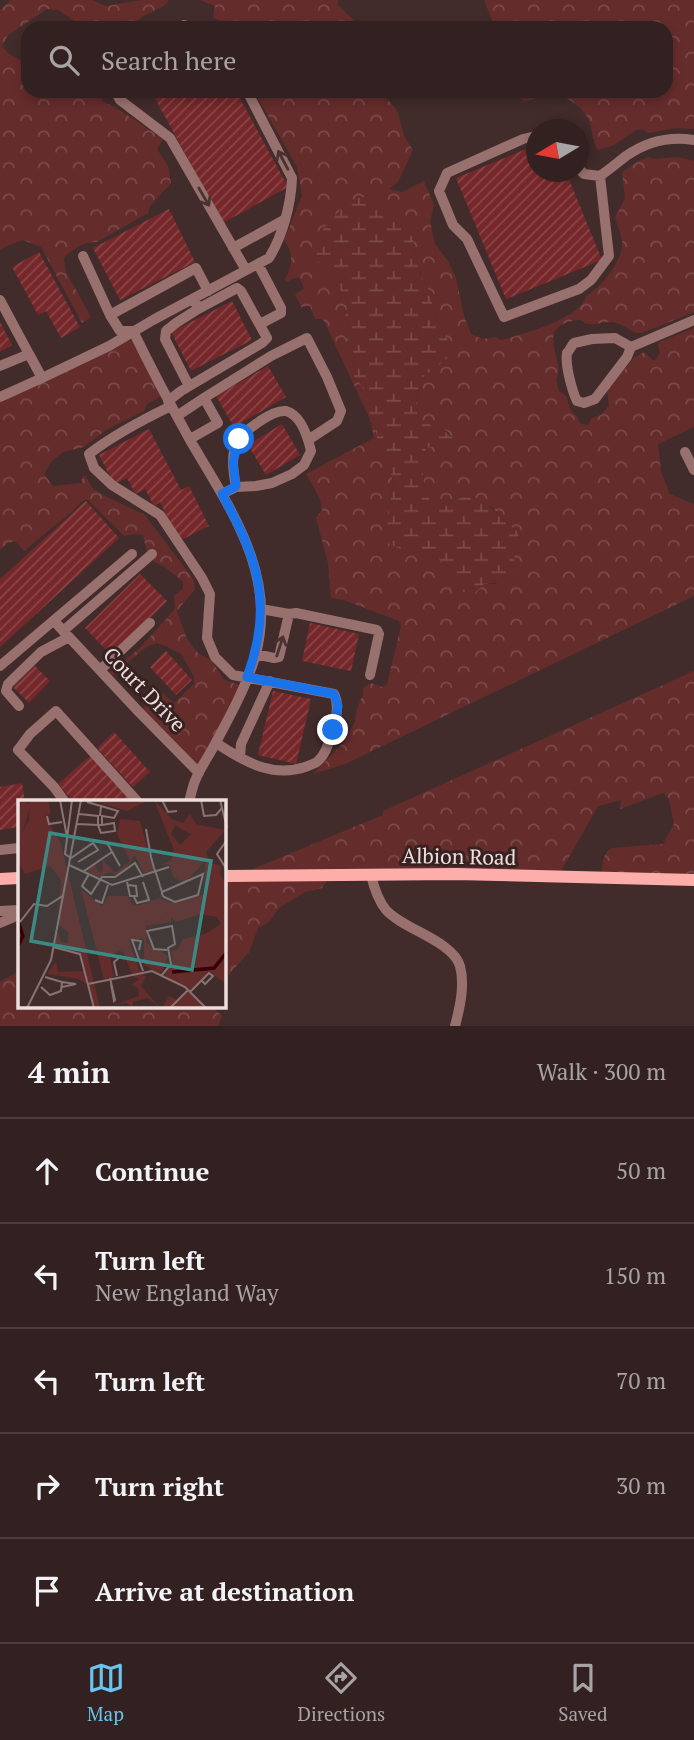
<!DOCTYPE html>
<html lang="en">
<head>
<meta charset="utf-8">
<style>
	:root { --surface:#322120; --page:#3a2929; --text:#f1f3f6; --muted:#a8a3a5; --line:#4d3e3e; --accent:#69c4f0 }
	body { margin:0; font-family:"PT Serif",serif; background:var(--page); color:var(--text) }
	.compass { position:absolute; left:526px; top:119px; width:63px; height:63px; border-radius:50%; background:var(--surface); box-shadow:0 4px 10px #0003; rotate:260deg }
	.stop { position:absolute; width:21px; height:21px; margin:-16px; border:5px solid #1a73e8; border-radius:50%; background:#fff }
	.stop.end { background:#1a73e8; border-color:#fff; box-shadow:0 2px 7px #0008 }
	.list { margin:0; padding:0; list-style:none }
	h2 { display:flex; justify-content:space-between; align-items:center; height:91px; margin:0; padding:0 28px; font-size:30px }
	h2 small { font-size:23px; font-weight:400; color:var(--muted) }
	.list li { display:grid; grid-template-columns:46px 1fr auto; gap:21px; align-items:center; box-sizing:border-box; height:105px; padding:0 28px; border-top:2px solid var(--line) }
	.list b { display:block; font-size:26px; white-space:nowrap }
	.list p { margin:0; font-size:23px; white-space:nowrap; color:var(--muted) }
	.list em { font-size:23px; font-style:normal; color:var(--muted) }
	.icon { flex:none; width:38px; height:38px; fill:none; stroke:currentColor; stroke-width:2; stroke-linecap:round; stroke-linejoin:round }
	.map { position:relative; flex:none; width:694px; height:1026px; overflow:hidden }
	.search { position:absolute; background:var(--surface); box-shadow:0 4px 10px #0003; left:21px; right:21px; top:21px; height:77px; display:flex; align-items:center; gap:18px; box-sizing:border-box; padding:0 24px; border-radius:21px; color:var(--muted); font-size:26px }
	.sheet { height:616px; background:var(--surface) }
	nav { display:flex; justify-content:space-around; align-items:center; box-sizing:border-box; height:98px; border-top:2px solid var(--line); background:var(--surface); font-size:19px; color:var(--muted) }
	nav a { display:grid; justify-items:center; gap:4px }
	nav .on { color:var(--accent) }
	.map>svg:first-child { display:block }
</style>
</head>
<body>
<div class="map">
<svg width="694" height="1026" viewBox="0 0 694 1026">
	<defs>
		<pattern id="forest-crowns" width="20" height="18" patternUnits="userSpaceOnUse" patternTransform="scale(1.75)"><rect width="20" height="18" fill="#652c2c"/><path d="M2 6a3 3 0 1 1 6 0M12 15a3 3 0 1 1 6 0" fill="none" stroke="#7b4a4a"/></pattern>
		<pattern id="wetland-marsh" width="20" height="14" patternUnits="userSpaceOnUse" patternTransform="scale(1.75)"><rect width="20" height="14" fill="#652c2c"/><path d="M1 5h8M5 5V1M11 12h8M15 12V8" fill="none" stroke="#7b4a4a"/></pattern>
		<pattern id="building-hatch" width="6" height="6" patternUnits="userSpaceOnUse" patternTransform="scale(1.75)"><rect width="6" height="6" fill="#75272a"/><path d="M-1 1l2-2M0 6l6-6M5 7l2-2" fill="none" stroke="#894648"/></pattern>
	</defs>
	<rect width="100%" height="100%" fill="#422c2b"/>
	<!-- forest -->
	<path fill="url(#forest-crowns)" d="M11 0H92L106 6 142 0H172H169L164 6 141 17 135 25 126 27 85 28 58 10 47 9 8 35 2 46 9 54 28 64V91H92L100 95 103 102 115 107 163 139 157 149 168 166 171 183 150 206 148 213 97 242C83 242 73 248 64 258L66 272 91 317 82 323 41 247 23 240 9 245 0 250V10Z
		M200 0H338V5L360 27 226 28V23L213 18 215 6Z
		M484 0H694V129L675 128 648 133 642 129 636 130 614 145 598 150C591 139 593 129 588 118 581 105 566 97 553 92L524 102 515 91H666V28H495Z
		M254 91H380L397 110 404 136 413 150 398 182 389 189 402 192 424 181 434 205 430 221 435 244 448 261 456 278 464 316 471 334 483 339 496 337 501 340C521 335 582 318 586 296 601 288 625 258 622 240 621 233 617 225 615 218L625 198 622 172 637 162 649 157 653 159 678 157 694 161V312L642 333C632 334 627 326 617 323 607 320 599 325 589 324 580 323 588 322 579 320 575 320 567 322 563 324 540 335 566 362 556 380L559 391 566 396 571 411 578 418 580 424 588 425 592 418 601 415 609 406 607 390 634 358 644 352 654 361 660 354 658 344 660 342 694 328V427L658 444 661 472 670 494 694 504V596L345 764 313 774 343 743 355 722 357 709 363 694V688L371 683 382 687 387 684 401 626 399 621 344 600 331 598 328 563 316 518 322 510 320 500 316 491 306 474 374 438 371 423 375 426 379 448 389 464 393 482 387 527 410 553 427 551C433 556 441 560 447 566 457 575 450 594 474 593L484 584H495L516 573 514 554 519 540 518 532 502 519 492 507 458 498 448 506 441 508C437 505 430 502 428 497 422 487 421 456 427 447L448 444 453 438 447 431C436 429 416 422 416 407 416 399 420 393 419 382L425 375 446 360 451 347 436 317 429 291 419 270 413 240 411 235 388 215 379 205 372 199 361 197 316 259 328 272 346 298 348 306 342 325V330L353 350 354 377 370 394 369 417 323 319H315L310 306 301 307 295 294 304 289 302 282 298 277 286 282 285 280C292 264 295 256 284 240L302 196 297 167Z
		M136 339 165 394 147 404 144 411 106 430 84 447 63 452 51 462 44 474 53 486 81 483 83 476H85L93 489 107 497 145 515 194 580 195 589 177 611 187 639 198 653 212 661 223 679 244 687 199 773 140 711 160 691 174 703 194 684V677L181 654 166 646 157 643 148 646 125 664 109 679 105 676 140 648 175 609 174 596 183 589V582L166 568 153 561 147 553 143 535 135 534 124 536 87 499 82 501 74 510 24 551 15 541 8 543 0 550V396L128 340Z
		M694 671V881L602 876C602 866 602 853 612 848L663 844 674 824 669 799 663 793 620 809 621 800 598 806 560 873 331 875 322 888 305 892 279 908 269 922 258 928 249 952 224 980V881L383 815V811Z
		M19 971V1007H212L222 1016 218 1026H0V982Z"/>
	<!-- wetland -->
	<path fill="url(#wetland-marsh)" d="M361 197 372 198 379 205 388 215 411 235 413 240 419 271 429 291 436 317 451 347 446 360 425 375 419 382C420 392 416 397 416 406 416 427 444 426 453 438L448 444 427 447C421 456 422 487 428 497 430 502 437 505 441 508 449 506 454 499 461 498 478 493 490 506 500 517 505 523 512 527 518 532L519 541 514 554 516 573 511 581 484 584 474 593C450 594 457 575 447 566 441 560 433 556 427 551L410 553 389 544 387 527 393 482 389 464 379 448 375 426 370 422 369 414 370 394 354 377 353 350 342 330V325L348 306 346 298 328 272 316 259 315 239 345 204Z"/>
	<!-- building -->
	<path fill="url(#building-hatch)" d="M151 91H236L288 187 223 223Z
		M536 145V172H566L602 260 506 299 456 178Z
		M169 209 195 262 120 300 93 248Z
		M39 252 80 327 61 338 46 311 38 315 12 267Z
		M232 301 252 340 191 371 171 332Z
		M0 322 12 345 0 352Z
		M268 366 286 397 234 427 216 396Z
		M282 424 300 455 266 475 248 445Z
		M149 429 181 490 189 486 209 526 179 541 160 502 154 506 145 489 135 494 127 478 114 484 99 455Z
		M86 501 119 538 0 647V579Z
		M140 574 167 601 112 656 85 628Z
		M310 623 359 634 351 671 302 661Z
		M166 651 192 680 176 695 150 667Z
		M34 665 50 681 29 703 13 687Z
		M273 691 311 699 296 764 258 755Z
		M114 732 150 772 133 787 97 748Z
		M91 755 132 802H74L58 784Z
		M22 783 25 802H19V827L0 830V787Z"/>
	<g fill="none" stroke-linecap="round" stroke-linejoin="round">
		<!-- minor -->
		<path stroke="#98716f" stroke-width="10" d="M178 28 184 25 195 28
			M28 43V44
			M115 91 120 100 170 138 246 270
			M536 136 523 139 447 173 439 191 453 225 467 239 504 317 579 289 591 280 609 256 600 176
			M578 168 584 174 600 176C609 170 617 163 626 156 646 142 670 136 694 140
			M233 248 284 220
			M83 256 110 315 120 331H133
			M258 264 281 308V313L260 324
			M0 300 29 354
			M110 315 196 268 208 291
			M133 331C151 368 170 404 190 440 229 507 279 575 255 657 247 685 229 718 215 744 209 756 200 768 195 781 192 788 191 795 189 802
			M631 347 615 338 592 339 574 343C573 343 568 353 567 353 565 365 572 391 577 401L584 403 595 399 627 357 631 347 694 320
			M0 366 29 354 42 378
			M189 386 165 339 166 331 176 323 198 309
			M0 397 42 378 109 346 153 320 269 258C283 235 291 204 292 178L247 91
			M204 398 271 356 307 338 327 377 341 411 337 421 308 440
			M168 401 181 391 262 343 267 338 241 291 237 288 198 309 194 298
			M171 406C142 420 115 434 89 454L94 468 112 485 160 515 202 578 210 594 207 638 215 657 233 675 334 694C340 705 336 720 332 732 330 740 325 755 318 761 317 763 310 765 308 766 273 779 245 762 216 743
			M177 416 204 398 218 423 190 439
			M685 452 694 470
			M222 494 236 487 256 486 272 483 292 474 304 465 311 451C308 438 301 415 286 411 278 410 266 417 260 421 254 426 244 431 239 438 230 453 233 471 236 487
			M261 609 289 614 296 613 377 630 379 634 370 675
			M54 621 139 712 199 773
			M63 631 152 554
			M255 654 274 658 279 657 289 614
			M0 666 132 554
			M100 670 150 623
			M19 706 6 691 8 684 41 652 69 637
			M240 757 241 744 270 681
			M65 802 54 787 18 750 30 734 56 711 138 802
			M0 850 19 848
			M371 875C374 888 378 900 386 910 403 929 453 941 460 966 465 985 460 1007 455 1026
			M0 911 19 910
			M0 923 19 915"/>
		<!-- major -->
		<path stroke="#fdaeab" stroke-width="12" d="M224 876 456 874 694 880
			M0 879 19 878"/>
	</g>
	<!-- one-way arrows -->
	<defs><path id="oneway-shaft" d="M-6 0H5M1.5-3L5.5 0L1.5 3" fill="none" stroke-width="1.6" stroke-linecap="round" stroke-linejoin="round" transform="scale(1.75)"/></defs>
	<g stroke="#4a3231">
		<use href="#oneway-shaft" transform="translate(283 160) rotate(-118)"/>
		<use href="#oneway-shaft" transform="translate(204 197) rotate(60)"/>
		<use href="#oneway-shaft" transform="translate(280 646) rotate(-72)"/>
	</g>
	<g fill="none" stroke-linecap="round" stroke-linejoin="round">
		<!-- route -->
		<path stroke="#1a73e8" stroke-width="9" d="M239 439 233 462 236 486 222 494C258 560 274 604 247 677L334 694 338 706 333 730"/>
	</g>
	<g text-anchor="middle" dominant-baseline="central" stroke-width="6" stroke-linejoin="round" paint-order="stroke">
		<!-- street labels -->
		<g font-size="21" fill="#ecdedd" stroke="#372221">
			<text transform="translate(145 689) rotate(46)">Court Drive</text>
			<text transform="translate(459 856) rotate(1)">Albion Road</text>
		</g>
	</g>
	<!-- overview -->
	<g transform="translate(18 800)">
		<rect width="208" height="208" fill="#422c2b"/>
		<path d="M12 0H30L33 13 27 16 43 44 82 208H71L75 205 70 185 61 179 29 174 38 162 40 172 66 171 62 156 36 147 39 131 43 142 50 143V132L40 124 43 80 32 66 7 74 0 61V40L11 20ZM73 0 113 2 131 0 109 11ZM136 0 155 20 165 23 172 14 178 24 207 30 188 52 193 63 204 66 202 74 208 85V184L192 172 172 191 189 208H144L151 196 159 200 170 190 147 176 155 158 153 151 160 149 165 139 187 134 203 124 199 117 183 114 158 122 153 117V122L128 126 129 143 150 156 143 174 126 165V139L111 140 121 170 128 177 123 186 142 208 130 198 115 202V208L108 203 96 205 121 196 120 188 113 185 122 179 115 177 105 152 101 151 92 157 96 177 86 179 64 94 63 89 84 106 90 96H110L116 107H100L89 116 95 127 103 114 121 116 126 122 145 119 152 112 144 103 117 107 141 98 154 103 186 94 187 61 167 83 156 78 151 64 141 66 153 60 156 50ZM157 25 173 34 162 45 153 34ZM102 19 122 21 136 72H125L117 55 108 69 97 75 92 72 81 77 66 71 77 63 80 72 85 71 84 59 97 73 112 61 99 34Z" fill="#652c2c" fill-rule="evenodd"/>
		<path d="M0 0 13 4 2 40H0ZM144 103 152 112 145 119 126 122 121 116 112 120 106 114 95 127 88 125 87 118 97 107Z" fill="#652c2c"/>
		<path fill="none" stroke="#370005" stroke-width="3.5" d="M0 121 5 136 0 146M154 172 196 168 209 152"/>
		<path fill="none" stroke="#867372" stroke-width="2" d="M42 0 49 37M54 0 47 54 53 58 75 43 80 50 60 62M144 0 150 12 159 11M183 0 186 16 198 15 204 8M202 0 209 28M69 2 83 6 82 16M83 6 100 11 96 18 84 16V25H80L83 33 97 31 96 23 84 25M29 16 31 24 44 22M59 24 80 25V16L61 14M128 29 133 57 136 68 139 76 142 86 144 92V94L145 96 146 97 157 102 180 95 185 74 144 92M209 40 199 54 209 70M88 41 102 66M51 65 94 85 151 67M66 71 94 52M71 74 64 86 73 94 84 77H97L117 63 125 77M109 82 112 96H119L118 86 110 85M116 97 119 103 131 100 125 82M77 100 84 103 90 85M2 122 16 104 29 106 46 95M35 147 62 154 76 208M121 150 123 141 114 140 125 171M144 175 153 164 150 148 157 144 154 126 129 131 136 149 149 150M99 176 96 162 103 156M92 178 97 200 96 201 93 184M44 182 58 184 44 187M70 184 134 171 167 187 188 208M23 187 32 195 43 191 44 182 27 177M172 192 191 173 195 176 187 184 184 181M9 208 33 160 63 0M152 208 170 190"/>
		<path fill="#3b8b84" fill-opacity="0.15" stroke="#3b8b84" stroke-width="3.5" d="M32 33 193 61 174 170 13 141Z"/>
		<rect width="208" height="208" fill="none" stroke="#ecdedd" stroke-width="3.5"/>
	</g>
</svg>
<svg class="compass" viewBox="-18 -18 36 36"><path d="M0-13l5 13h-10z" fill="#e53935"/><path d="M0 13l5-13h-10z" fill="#a8a3a5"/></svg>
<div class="stop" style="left:239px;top:439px"></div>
<div class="stop end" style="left:333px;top:730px"></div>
<div class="search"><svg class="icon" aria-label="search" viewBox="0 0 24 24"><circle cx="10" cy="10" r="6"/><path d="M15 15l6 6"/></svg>Search here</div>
</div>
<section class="sheet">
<h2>4 min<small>Walk · 300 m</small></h2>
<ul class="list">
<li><svg class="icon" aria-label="ahead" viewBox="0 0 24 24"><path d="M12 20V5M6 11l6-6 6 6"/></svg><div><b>Continue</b></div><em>50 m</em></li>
<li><svg class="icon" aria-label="left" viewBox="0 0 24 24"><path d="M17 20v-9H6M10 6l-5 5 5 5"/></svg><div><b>Turn left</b><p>New England Way</p></div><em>150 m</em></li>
<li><svg class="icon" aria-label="left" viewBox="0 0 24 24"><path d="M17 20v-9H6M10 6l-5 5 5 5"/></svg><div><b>Turn left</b></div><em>70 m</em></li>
<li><svg class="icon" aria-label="right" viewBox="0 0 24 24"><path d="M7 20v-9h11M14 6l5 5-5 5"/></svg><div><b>Turn right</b></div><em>30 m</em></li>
<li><svg class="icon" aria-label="arrive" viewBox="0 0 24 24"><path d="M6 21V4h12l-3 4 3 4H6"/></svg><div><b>Arrive at destination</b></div></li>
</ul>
</section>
<nav>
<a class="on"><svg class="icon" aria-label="map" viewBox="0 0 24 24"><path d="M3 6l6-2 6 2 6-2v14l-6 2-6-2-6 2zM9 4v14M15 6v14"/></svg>Map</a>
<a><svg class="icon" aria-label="directions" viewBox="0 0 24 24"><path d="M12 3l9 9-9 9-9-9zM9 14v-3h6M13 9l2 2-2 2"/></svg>Directions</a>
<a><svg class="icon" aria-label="saved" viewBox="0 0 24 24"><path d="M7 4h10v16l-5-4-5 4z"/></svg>Saved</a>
</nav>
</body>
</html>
